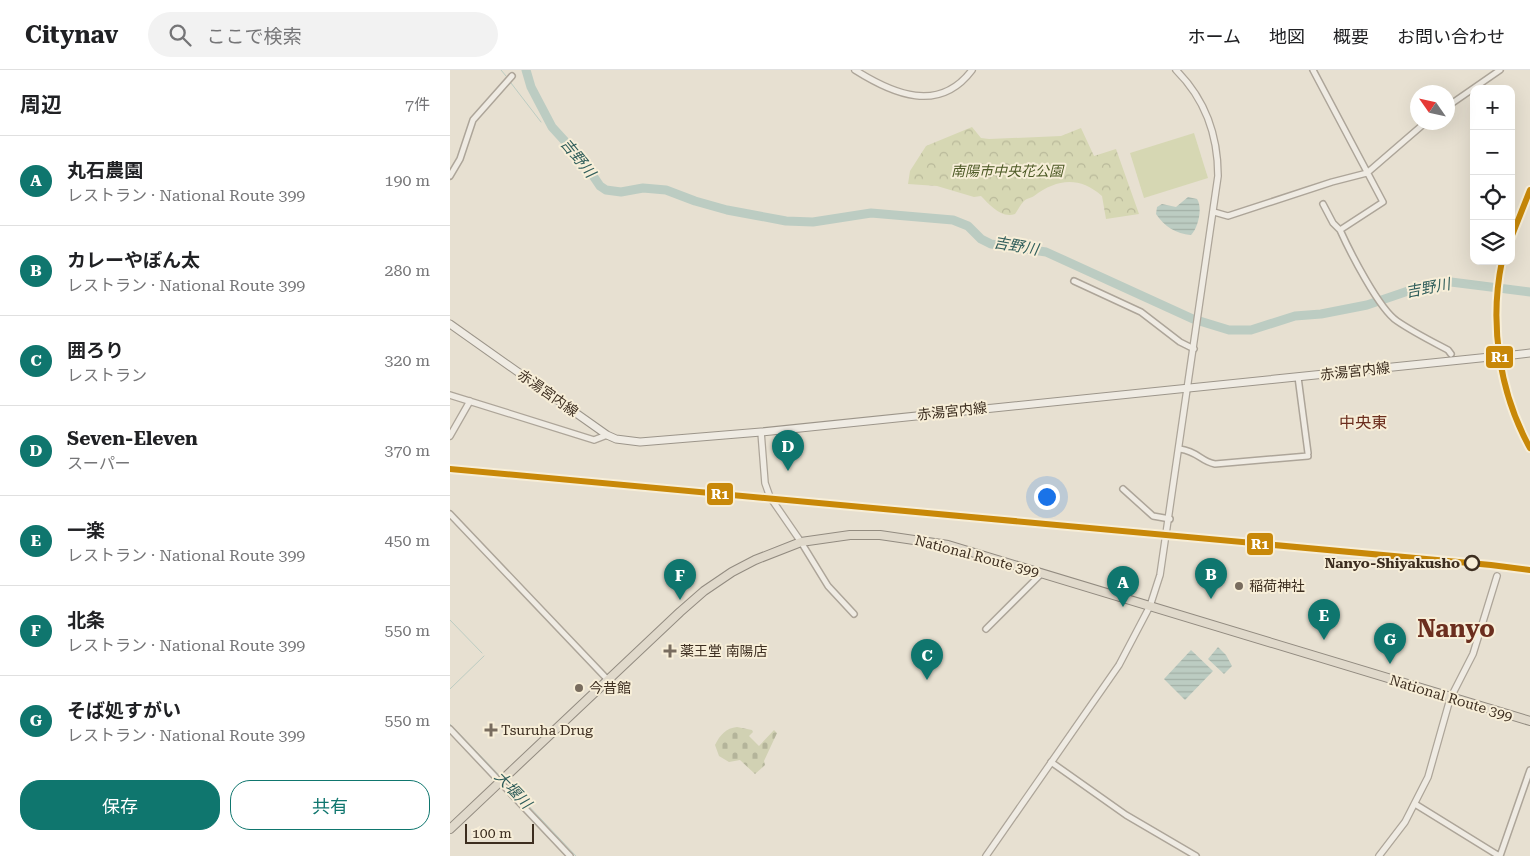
<!DOCTYPE html>
<html lang="ja">
<head>
<meta charset="utf-8">
<style>
	:root { --surface:#fff; --page:#f2f2f2; --text:#202124; --muted:#757577; --line:#e0e0e0; --accent:#0f766e }
	body { margin:0; font-family:"Roboto Serif","Noto Sans JP",serif; background:var(--page); color:var(--text) }
	.controls { position:absolute; right:15px; top:15px; display:grid; overflow:hidden; border-radius:10px; box-shadow:0 5px 20px #0002 }
	.controls button { width:45px; height:45px; display:grid; place-items:center; padding:0; border:0; border-bottom:1px solid var(--line); background:var(--surface); color:var(--text); font:25px sans-serif }
	.compass { position:absolute; left:960px; top:15px; width:45px; height:45px; border-radius:50%; background:var(--surface); box-shadow:0 5px 20px #0002; rotate:304deg }
	.scale { position:absolute; left:15px; bottom:12px; width:69px; box-sizing:border-box; padding-left:5px; border:2px solid #3d2e20; border-top:0; font-size:14px; line-height:18px; white-space:nowrap; color:#3d2e20; -webkit-text-stroke:4px #f7eed8; paint-order:stroke }
	.you { position:absolute; left:596px; top:426px; width:18px; height:18px; margin:-12px; border:4px solid #fff; border-radius:50%; background:#1a73e8; box-shadow:0 0 0 8px #1a73e833 }
	.badge { display:grid; place-items:center; width:32px; height:32px; border-radius:50%; background:var(--accent); color:#fff; font-size:16px; font-weight:700 }
	.pin { position:absolute; translate:-50% -41px; filter:drop-shadow(0 1px 2px #0008) }
	.pin::after { content:''; position:absolute; top:26px; width:18px; height:15px; background:inherit; clip-path:polygon(0 0,100% 0,50% 100%) }
	.list { margin:0; padding:0; list-style:none }
	h2 { display:flex; justify-content:space-between; align-items:center; height:65px; margin:0; padding:0 20px; font-size:21px }
	h2 small { font-size:16px; font-weight:400; color:var(--muted) }
	.list li { display:grid; grid-template-columns:32px 1fr auto; gap:15px; align-items:center; box-sizing:border-box; height:90px; padding:0 20px; border-top:1px solid var(--line) }
	.list b { display:block; font-size:19px; white-space:nowrap }
	.list p { margin:0; font-size:16px; white-space:nowrap; color:var(--muted) }
	.list em { font-size:16px; font-style:normal; color:var(--muted) }
	.actions { display:flex; gap:10px; padding:15px 20px }
	.actions a { flex:1; padding:11px 0; border:1px solid var(--accent); border-radius:20px; text-align:center; font-size:18px; color:var(--accent) }
	.actions .main { background:var(--accent); color:#fff }
	.icon { flex:none; width:28px; height:28px; fill:none; stroke:currentColor; stroke-width:2; stroke-linecap:round; stroke-linejoin:round }
	.map { position:relative; flex:none; width:1080px; height:786px; overflow:hidden }
	header { display:flex; align-items:center; gap:30px; box-sizing:border-box; height:70px; padding:0 25px; background:var(--surface); border-bottom:1px solid var(--line) }
	header strong { font-size:24px }
	nav { display:flex; gap:28px; margin-inline-start:auto; font-size:18px }
	.search { width:350px; height:45px; background:var(--page); display:flex; align-items:center; gap:12px; box-sizing:border-box; padding:0 18px; border-radius:28px; color:var(--muted); font-size:19px }
	main { display:flex }
	aside { flex:1; background:var(--surface) }
	.map>svg:first-child { display:block }
</style>
</head>
<body>
<header>
<strong>Citynav</strong>
<div class="search"><svg class="icon" aria-label="search" viewBox="0 0 24 24"><circle cx="10" cy="10" r="6"/><path d="M15 15l6 6"/></svg>ここで検索</div>
<nav><a>ホーム</a><a>地図</a><a>概要</a><a>お問い合わせ</a></nav>
</header>
<main>
<aside>
<h2>周辺<small>7件</small></h2>
<ul class="list">
<li><span class="badge">A</span><div><b>丸石農園</b><p>レストラン · National Route 399</p></div><em>190 m</em></li>
<li><span class="badge">B</span><div><b>カレーやぽん太</b><p>レストラン · National Route 399</p></div><em>280 m</em></li>
<li><span class="badge">C</span><div><b>囲ろり</b><p>レストラン</p></div><em>320 m</em></li>
<li><span class="badge">D</span><div><b>Seven-Eleven</b><p>スーパー</p></div><em>370 m</em></li>
<li><span class="badge">E</span><div><b>一楽</b><p>レストラン · National Route 399</p></div><em>450 m</em></li>
<li><span class="badge">F</span><div><b>北条</b><p>レストラン · National Route 399</p></div><em>550 m</em></li>
<li><span class="badge">G</span><div><b>そば処すがい</b><p>レストラン · National Route 399</p></div><em>550 m</em></li>
</ul>
<div class="actions"><a class="main">保存</a><a>共有</a></div>
</aside>
<div class="map">
<svg width="1080" height="786" viewBox="0 0 1080 786">
	<defs>
		<pattern id="forest-crowns" width="20" height="18" patternUnits="userSpaceOnUse" patternTransform="scale(1.25)"><rect width="20" height="18" fill="#d6d7b3"/><path d="M2 6a3 3 0 1 1 6 0M12 15a3 3 0 1 1 6 0" fill="none" stroke="#b9b99a"/></pattern>
		<pattern id="cemetery-stones" width="16" height="16" patternUnits="userSpaceOnUse" patternTransform="scale(1.25)"><rect width="16" height="16" fill="#d1d1b3"/><path d="M2 7V4a2 2 0 0 1 4 0v3zM10 15v-3a2 2 0 0 1 4 0v3z" fill="#b4b49a"/></pattern>
		<pattern id="water-rules" width="6" height="5" patternUnits="userSpaceOnUse" patternTransform="scale(1.25)"><rect width="6" height="5" fill="#bcccc2"/><path d="M0 2.5h6" fill="none" stroke="#a2b0a6"/></pattern>
	</defs>
	<rect width="100%" height="100%" fill="#e7e0d1"/>
	<!-- forest -->
	<path fill="url(#forest-crowns)" d="M522 57 531 68 539 69 611 66 631 58 644 86 666 79 689 144 656 149 652 126C629 106 607 109 584 126 581 128 577 128 574 131 570 135 568 140 565 144 551 149 539 134 531 126L524 127 487 116 458 114 460 101 476 76Z"/>
	<!-- cemetery -->
	<path fill="url(#cemetery-stones)" d="M287 657 302 660 303 662 299 666 309 676 324 660 327 663 314 691 315 695 305 704 290 690 279 692 269 686 265 675C270 665 276 658 287 657Z"/>
	<!-- garden -->
	<path fill="#d6d7b3" d="M744 63 758 108 694 128 680 83Z"/>
	<!-- water -->
	<path fill="url(#water-rules)" d="M738 127 747 129C753 138 748 158 741 165 726 164 714 156 706 144L707 137 712 134 726 137Z
		M768 577 776 585 782 596 774 604 758 589Z
		M741 580 763 601 735 630 714 609Z"/>
	<g fill="none" stroke-linecap="round" stroke-linejoin="round">
		<!-- stream -->
		<path stroke="#bcccc2" stroke-width="1" d="M51 0 56 6
			M61 13 91 52
			M0 550 32 583
			M0 619 34 586
			M0 654 51 707
			M56 712 126 786"/>
		<!-- river -->
		<path stroke="#bcccc2" stroke-width="9" d="M76 0 81 17 102 57 133 91 150 116 156 120 171 122 193 118 216 120 245 131 277 140 336 151 363 152 421 143 503 150 518 156 531 169 541 174 596 182 743 249 779 260H801L845 246 871 244 917 235 961 220 1001 212 1080 222"/>
		<!-- secondary-tunnel -->
		<path stroke="#c5bcae" stroke-width="7" stroke-dasharray="7 3.5" stroke-linecap="butt" d="M1040 287 1063 285"/>
		<defs>
			<path id="minor" d="M863 0 933 132 890 160C900 182 929 239 947 251 963 262 981 271 998 280L1001 284
				M998 36 1050 0
				M0 106 10 89 23 50 62 6
				M873 134 883 153 890 160
				M764 142 778 146 882 112 917 103 976 52
				M624 211 691 242 730 272 744 279
				M848 307 858 383
				M730 379C749 382 750 391 765 394L858 386
				M673 419 703 446 720 449
				M0 444 158 610
				M351 472 378 516 404 544
				M536 559 592 503
				M0 659 120 786
				M601 692 676 745 746 786
				M965 734 1049 786
				M1050 786 1080 700"/>
			<path id="tertiary" d="M405 0C443 24 489 44 522 0
				M0 325 144 370 157 365
				M311 362 315 413 320 427 351 472
				M0 366 20 331
				M536 786 669 595 700 536 710 505 768 106C768 65 755 29 726 0
				M929 786 955 752 978 707 1000 629 1023 584 1047 506"/>
			<path id="secondary" d="M0 254 157 365 166 369 190 372 311 362 1040 287
				M1063 285 1080 283"/>
			<path id="trunk" d="M0 759 230 542 254 521 282 502 305 490 351 472 400 465H430L498 475 1080 651"/>
		</defs>
		<!-- minor casing -->
		<use href="#minor" stroke="#ada599" stroke-width="8"/>
		<!-- tertiary casing -->
		<use href="#tertiary" stroke="#ada599" stroke-width="8"/>
		<!-- secondary casing -->
		<use href="#secondary" stroke="#9c958a" stroke-width="9"/>
		<!-- trunk casing -->
		<use href="#trunk" stroke="#928b80" stroke-width="10"/>
		<!-- minor -->
		<use href="#minor" stroke="#efebe3" stroke-width="5"/>
		<!-- tertiary -->
		<use href="#tertiary" stroke="#efebe3" stroke-width="5.5"/>
		<!-- secondary -->
		<use href="#secondary" stroke="#efebe3" stroke-width="7"/>
		<!-- trunk -->
		<use href="#trunk" stroke="#e0d9cb" stroke-width="8"/>
		<defs>
			<path id="rail-1" d="M1061 168 1080 120
				M1052 191C1039 253 1049 322 1080 378
				M0 399 1041 495 1080 500"/>
		</defs>
		<!-- rail-1 casing -->
		<use href="#rail-1" stroke="#f7eed8" stroke-width="10"/>
		<!-- rail-1 -->
		<use href="#rail-1" stroke="#c88808" stroke-width="6"/>
	</g>
	<!-- markers -->
	<circle fill="#f7eed8" stroke="#3d2e20" stroke-width="2.5" cx="1022" cy="493" r="7"/>
	<g fill="#786c5e" stroke="#f7eed8" stroke-width="2">
		<circle cx="789" cy="516" r="5"/>
		<path d="M217.5 573.5h5v5h5v5h-5v5h-5v-5h-5v-5h5z"/>
		<circle cx="129" cy="618" r="5"/>
		<path d="M38.5 652.5h5v5h5v5h-5v5h-5v-5h-5v-5h5z"/>
	</g>
	<g text-anchor="middle" dominant-baseline="central" stroke-width="4" stroke-linejoin="round" paint-order="stroke">
		<!-- park labels -->
		<g font-size="14" font-style="italic" fill="#4d5a26" stroke="#f7eed8">
			<text x="557" y="101">南陽市中央花公園</text>
		</g>
		<!-- street labels -->
		<g font-size="14" fill="#3d2e20" stroke="#f7eed8">
			<text transform="translate(905 301) rotate(-6)">赤湯宮内線</text>
			<text transform="translate(98 323) rotate(35)">赤湯宮内線</text>
			<text transform="translate(502 341) rotate(-6)">赤湯宮内線</text>
			<text transform="translate(527 486) rotate(15)">National Route 399</text>
			<text transform="translate(1001 628) rotate(17)">National Route 399</text>
		</g>
		<!-- stop labels -->
		<g font-size="14" font-weight="bold" fill="#3d2e20" stroke="#f7eed8" text-anchor="end">
			<text x="1010" y="493">Nanyo-Shiyakusho</text>
		</g>
		<!-- poi labels -->
		<g font-size="14" fill="#3d2e20" stroke="#f7eed8" text-anchor="start">
			<text x="799" y="516">稲荷神社</text>
			<text x="230" y="581">薬王堂 南陽店</text>
			<text x="139" y="618">今昔館</text>
			<text x="51" y="660">Tsuruha Drug</text>
		</g>
		<!-- water labels -->
		<g font-size="15" font-style="italic" fill="#2f5d5a" stroke="#f7eed8">
			<text transform="translate(128 88) rotate(51)">吉野川</text>
			<text transform="translate(566 176) rotate(10)">吉野川</text>
			<text transform="translate(978 218) rotate(-11)">吉野川</text>
			<text transform="translate(63 720) rotate(46)">大堰川</text>
		</g>
		<!-- quarter labels -->
		<g font-size="16" fill="#6b2e1e" stroke="#f7eed8">
			<text x="913" y="352">中央東</text>
		</g>
		<!-- town labels -->
		<g font-size="24" font-weight="bold" fill="#6b2e1e" stroke="#f7eed8">
			<text x="1006" y="559">Nanyo</text>
		</g>
	</g>
	<g stroke="#f7eed8" stroke-width="2">
		<rect x="1035" y="275" width="29" height="24" rx="5" fill="#c88808"/>
		<rect x="256" y="412" width="28" height="24" rx="5" fill="#c88808"/>
		<rect x="796" y="462" width="28" height="24" rx="5" fill="#c88808"/>
	</g>
	<g font-size="14" text-anchor="middle" font-weight="bold" fill="#fff">
		<text x="1050" y="292">R1</text>
		<text x="270" y="429">R1</text>
		<text x="810" y="479">R1</text>
	</g>
</svg>
<div class="controls">
<button>+</button>
<button>−</button>
<button><svg class="icon" aria-label="locate" viewBox="0 0 24 24"><circle cx="12" cy="12" r="6"/><path d="M12 2v4M12 18v4M2 12h4M18 12h4"/></svg></button>
<button><svg class="icon" aria-label="layers" viewBox="0 0 24 24"><path d="M12 4l9 5-9 5-9-5zM3 14l9 5 9-5"/></svg></button>
</div>
<svg class="compass" viewBox="-18 -18 36 36"><path d="M0-13l5 13h-10z" fill="#e53935"/><path d="M0 13l5-13h-10z" fill="#757577"/></svg>
<div class="scale">100 m</div>
<div class="you"></div>
<div class="pin badge" style="left:673px;top:537px">A</div>
<div class="pin badge" style="left:761px;top:529px">B</div>
<div class="pin badge" style="left:477px;top:610px">C</div>
<div class="pin badge" style="left:338px;top:401px">D</div>
<div class="pin badge" style="left:874px;top:570px">E</div>
<div class="pin badge" style="left:230px;top:530px">F</div>
<div class="pin badge" style="left:940px;top:594px">G</div>
</div>
</main>
</body>
</html>
